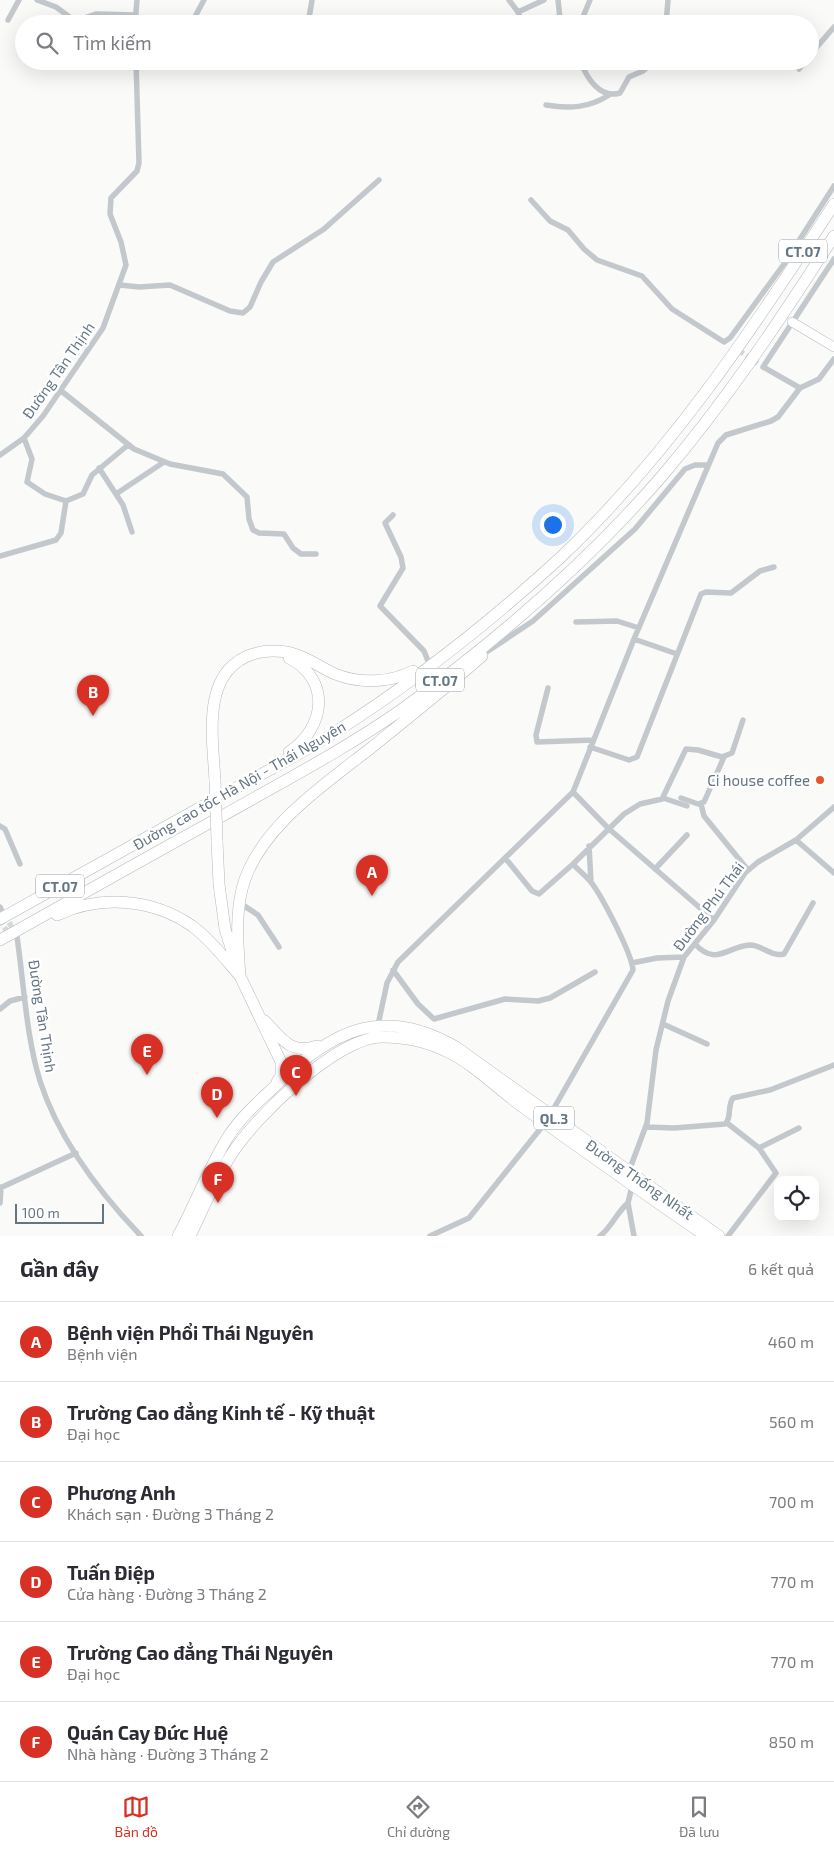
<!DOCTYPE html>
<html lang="vi">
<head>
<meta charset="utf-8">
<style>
	:root { --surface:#fff; --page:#f7f7f7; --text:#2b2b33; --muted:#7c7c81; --line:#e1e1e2; --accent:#d93025 }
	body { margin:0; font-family:"Exo 2",sans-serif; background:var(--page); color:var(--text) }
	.controls { position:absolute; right:15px; bottom:15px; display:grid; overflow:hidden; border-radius:10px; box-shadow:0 5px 20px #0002 }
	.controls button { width:45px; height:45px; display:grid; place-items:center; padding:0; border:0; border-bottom:1px solid var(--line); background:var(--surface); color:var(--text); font:25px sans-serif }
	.scale { position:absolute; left:15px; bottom:12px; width:89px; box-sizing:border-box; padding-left:5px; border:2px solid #657683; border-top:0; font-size:14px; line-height:18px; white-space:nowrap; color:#657683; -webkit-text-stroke:4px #fff; paint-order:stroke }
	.you { position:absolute; left:552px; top:524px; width:18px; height:18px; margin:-12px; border:4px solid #fff; border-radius:50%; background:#1a73e8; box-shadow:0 0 0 8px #1a73e833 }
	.badge { display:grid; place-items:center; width:32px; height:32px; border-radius:50%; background:var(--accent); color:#fff; font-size:16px; font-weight:700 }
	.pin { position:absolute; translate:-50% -41px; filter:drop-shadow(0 1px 2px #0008) }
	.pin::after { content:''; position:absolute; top:26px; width:18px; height:15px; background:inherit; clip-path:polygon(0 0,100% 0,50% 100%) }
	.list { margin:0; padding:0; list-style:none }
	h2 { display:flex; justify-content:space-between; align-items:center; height:65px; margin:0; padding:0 20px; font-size:21px }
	h2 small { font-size:16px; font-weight:400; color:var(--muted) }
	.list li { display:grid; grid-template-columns:32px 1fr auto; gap:15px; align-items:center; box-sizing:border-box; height:80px; padding:0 20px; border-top:1px solid var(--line) }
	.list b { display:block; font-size:19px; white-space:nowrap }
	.list p { margin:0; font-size:16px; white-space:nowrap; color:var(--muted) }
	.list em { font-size:16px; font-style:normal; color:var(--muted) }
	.icon { flex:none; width:28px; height:28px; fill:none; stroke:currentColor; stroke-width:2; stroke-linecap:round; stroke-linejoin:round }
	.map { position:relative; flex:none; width:834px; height:1236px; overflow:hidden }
	.search { position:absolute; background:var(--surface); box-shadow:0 5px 20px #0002; left:15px; right:15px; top:15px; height:55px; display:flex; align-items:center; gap:12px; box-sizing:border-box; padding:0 18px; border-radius:28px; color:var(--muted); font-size:19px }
	.sheet { height:545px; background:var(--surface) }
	nav { display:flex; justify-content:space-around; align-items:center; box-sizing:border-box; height:70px; border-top:1px solid var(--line); background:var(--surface); font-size:14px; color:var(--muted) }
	nav a { display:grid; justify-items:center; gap:2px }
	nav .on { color:var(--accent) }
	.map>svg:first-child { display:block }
</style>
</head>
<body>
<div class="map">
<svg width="834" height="1236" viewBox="0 0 834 1236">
	<rect width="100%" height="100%" fill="#fafaf8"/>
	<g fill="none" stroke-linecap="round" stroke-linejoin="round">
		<!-- street-tunnel -->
		<path stroke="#d5d9db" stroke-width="5.5" stroke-dasharray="5.5 3" stroke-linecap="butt" d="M732 346 759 364
			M5 915 15 933
			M0 920 12 940"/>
		<defs>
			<path id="secondary" d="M792 322 834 347"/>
			<path id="highway" d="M289 658C332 680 325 728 289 752
				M215 781C213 738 200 671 253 654 265 650 282 650 294 654 309 658 321 668 335 674 360 684 389 683 413 671
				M217 841 219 884 225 929 240 976 281 1062V1076L277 1082
				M57 915C100 895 152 898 192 926 211 940 225 959 240 976
				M0 919C74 878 147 837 221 796 257 776 294 758 329 736 410 685 489 623 560 558 669 455 753 329 834 204
				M0 940C75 898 149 856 224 815 284 781 345 749 401 710 495 642 586 564 662 476 726 401 781 319 834 236
				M240 976C238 946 235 919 242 889 257 829 325 784 371 748 408 718 446 688 482 656
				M265 1021C282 1039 291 1055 317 1046
				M178 1236C196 1203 208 1169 228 1137 240 1118 257 1103 274 1087 330 1031 382 1004 456 1047L719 1236
				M190 1236C203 1209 215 1180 231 1155 254 1118 337 1037 382 1037 404 1037 428 1042 448 1052 475 1065 499 1090 524 1108 584 1151 644 1194 706 1236"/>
		</defs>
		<!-- secondary casing -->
		<use href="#secondary" stroke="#b3babf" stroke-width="10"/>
		<!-- highway casing -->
		<use href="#highway" stroke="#b4b9bd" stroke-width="12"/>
		<!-- street -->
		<path stroke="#c3c8cc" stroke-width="5.5" d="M37 0 56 7 75 21 96 14 135 15
			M509 0 518 12
			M558 0 560 18 564 24
			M8 20 19 0
			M135 24 137 0
			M191 24 204 0
			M308 24 312 0
			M523 24 518 12 544 0
			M580 24 590 0
			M666 24 668 0
			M810 55 834 27
			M580 61C587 78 599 99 620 93L629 77 643 71 655 61
			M799 69 805 61
			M546 105C569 109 589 108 609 95
			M531 200 550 221 568 230 584 249 597 260 642 276 672 309 724 342 730 338 784 264 834 186
			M120 285 139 287 170 285 230 311 243 313 250 307 261 282 273 262 324 229 379 180
			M800 388 763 367 834 259
			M60 390 134 449 170 464 223 474 247 497 249 519 253 530 259 533 284 534 293 548 301 554H316
			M24 438 32 459 27 482 45 494 66 501
			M0 455 24 438 43 416 103 328 126 265 121 242 110 214 111 198 137 171 139 163 136 61
			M99 468 123 505 132 532
			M116 494 164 462
			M393 515 385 523 401 557 403 568 380 606 424 651 428 661
			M0 556 56 540 61 533 66 501 83 494 92 475 128 445
			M576 622 617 621 639 628
			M634 639 677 654
			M485 653 533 621 635 529 685 469 695 465H708
			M548 688 536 735 537 742 593 740
			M590 747 629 760 637 757 701 594 706 592 731 593 760 571 774 567
			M573 792 608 828 714 920
			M663 798 687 806
			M681 798 698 804 704 802 724 757
			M701 804 704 816 748 870
			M0 826 5 829 20 864
			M796 840 834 873
			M589 846 591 882
			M506 859 532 891 539 894 573 864
			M655 869 687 835
			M240 903 258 915 279 947
			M0 907 3 913
			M17 937C24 984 26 1036 40 1081 59 1140 98 1191 141 1236
			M695 944C716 967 728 946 750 945 762 945 771 957 784 954L813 903
			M632 963 657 958 684 957
			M393 970 418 1004 434 1019 505 999 538 1001 550 998 595 972
			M0 1009 10 1001 25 997
			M663 1024 707 1044
			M378 1025 387 983 398 962 573 792 634 639 718 443 726 435 771 421 778 417 800 388 819 379 834 359
			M550 1115 633 970C632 954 601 894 590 881 585 875 578 870 573 864L624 814 640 804 662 799 686 749 698 750 722 757 732 753 743 720
			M727 1123 759 1148 799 1128
			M646 1127 674 1128 725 1124C732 1118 727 1106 733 1098L770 1090 834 1065
			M629 1171 647 1123 656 1050 668 1001 684 957 714 920 745 873 758 862 796 840 834 807
			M632 1186 628 1203 634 1236
			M0 1188 76 1153
			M0 1203 1 1187
			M430 1236 469 1218 545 1123
			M600 1236C611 1228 617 1212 628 1203
			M728 1236 776 1173 759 1148"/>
		<!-- secondary -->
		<use href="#secondary" stroke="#fff" stroke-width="9"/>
		<!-- highway -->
		<use href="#highway" stroke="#fff" stroke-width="11"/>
		<defs>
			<path id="highway-bridge" d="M215 781 217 841"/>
		</defs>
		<!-- highway-bridge casing -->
		<use href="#highway-bridge" stroke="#b4b9bd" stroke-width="12" stroke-linecap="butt"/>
		<!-- highway-bridge -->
		<use href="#highway-bridge" stroke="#fff" stroke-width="11"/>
	</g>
	<!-- markers -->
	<circle fill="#e4572e" stroke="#fff" stroke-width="2" cx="820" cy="780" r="5"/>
	<g text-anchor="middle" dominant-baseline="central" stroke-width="5" stroke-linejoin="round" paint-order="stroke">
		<!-- shield labels -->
		<g fill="#fff" stroke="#939fa8" stroke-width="1">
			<rect x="779" y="239.5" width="48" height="23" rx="4"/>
			<rect x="416" y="668.5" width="48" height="23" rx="4"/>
			<rect x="36" y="874.5" width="48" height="23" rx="4"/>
			<rect x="534" y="1106.5" width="40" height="23" rx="4"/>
		</g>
		<g font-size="14" font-weight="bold" fill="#657683">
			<text x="803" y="251">CT.07</text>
			<text x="440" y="680">CT.07</text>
			<text x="60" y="886">CT.07</text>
			<text x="554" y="1118">QL.3</text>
		</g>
		<!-- street labels -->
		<g font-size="15" fill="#657683" stroke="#fff">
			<text transform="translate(58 370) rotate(-55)">Đường Tân Thịnh</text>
			<text transform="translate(239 785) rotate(-30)">Đường cao tốc Hà Nội - Thái Nguyên</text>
			<text transform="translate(708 906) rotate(-53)">Đường Phú Thái</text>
			<text transform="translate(43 1016) rotate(81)">Đường Tân Thịnh</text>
			<text transform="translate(640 1179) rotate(35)">Đường Thống Nhất</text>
		</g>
		<!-- poi labels -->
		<g font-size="15" fill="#657683" stroke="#fff" text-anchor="end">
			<text x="810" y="780">Ci house coffee</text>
		</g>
	</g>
</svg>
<div class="controls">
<button><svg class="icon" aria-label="locate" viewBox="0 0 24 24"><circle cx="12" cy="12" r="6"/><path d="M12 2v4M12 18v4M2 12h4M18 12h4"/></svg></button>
</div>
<div class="scale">100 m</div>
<div class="you"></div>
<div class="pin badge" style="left:372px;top:896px">A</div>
<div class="pin badge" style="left:93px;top:716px">B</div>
<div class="pin badge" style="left:296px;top:1096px">C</div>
<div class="pin badge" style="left:217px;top:1118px">D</div>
<div class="pin badge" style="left:147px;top:1075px">E</div>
<div class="pin badge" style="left:218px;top:1203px">F</div>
<div class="search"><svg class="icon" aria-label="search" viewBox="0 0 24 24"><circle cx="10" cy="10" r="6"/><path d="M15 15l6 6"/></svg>Tìm kiếm</div>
</div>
<section class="sheet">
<h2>Gần đây<small>6 kết quả</small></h2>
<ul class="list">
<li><span class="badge">A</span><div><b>Bệnh viện Phổi Thái Nguyên</b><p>Bệnh viện</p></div><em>460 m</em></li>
<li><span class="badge">B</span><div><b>Trường Cao đẳng Kinh tế - Kỹ thuật</b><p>Đại học</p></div><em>560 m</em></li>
<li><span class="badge">C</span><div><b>Phương Anh</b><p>Khách sạn · Đường 3 Tháng 2</p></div><em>700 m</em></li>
<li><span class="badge">D</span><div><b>Tuấn Điệp</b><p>Cửa hàng · Đường 3 Tháng 2</p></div><em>770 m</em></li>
<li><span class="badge">E</span><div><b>Trường Cao đẳng Thái Nguyên</b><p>Đại học</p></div><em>770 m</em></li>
<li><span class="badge">F</span><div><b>Quán Cay Đức Huệ</b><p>Nhà hàng · Đường 3 Tháng 2</p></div><em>850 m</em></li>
</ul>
</section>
<nav>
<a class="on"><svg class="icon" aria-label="map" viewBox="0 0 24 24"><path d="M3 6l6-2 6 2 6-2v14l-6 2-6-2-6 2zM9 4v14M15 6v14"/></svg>Bản đồ</a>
<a><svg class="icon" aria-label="directions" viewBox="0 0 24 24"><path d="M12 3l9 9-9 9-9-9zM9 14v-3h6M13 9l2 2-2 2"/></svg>Chỉ đường</a>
<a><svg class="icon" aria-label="saved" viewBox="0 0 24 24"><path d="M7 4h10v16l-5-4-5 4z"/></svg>Đã lưu</a>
</nav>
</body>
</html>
